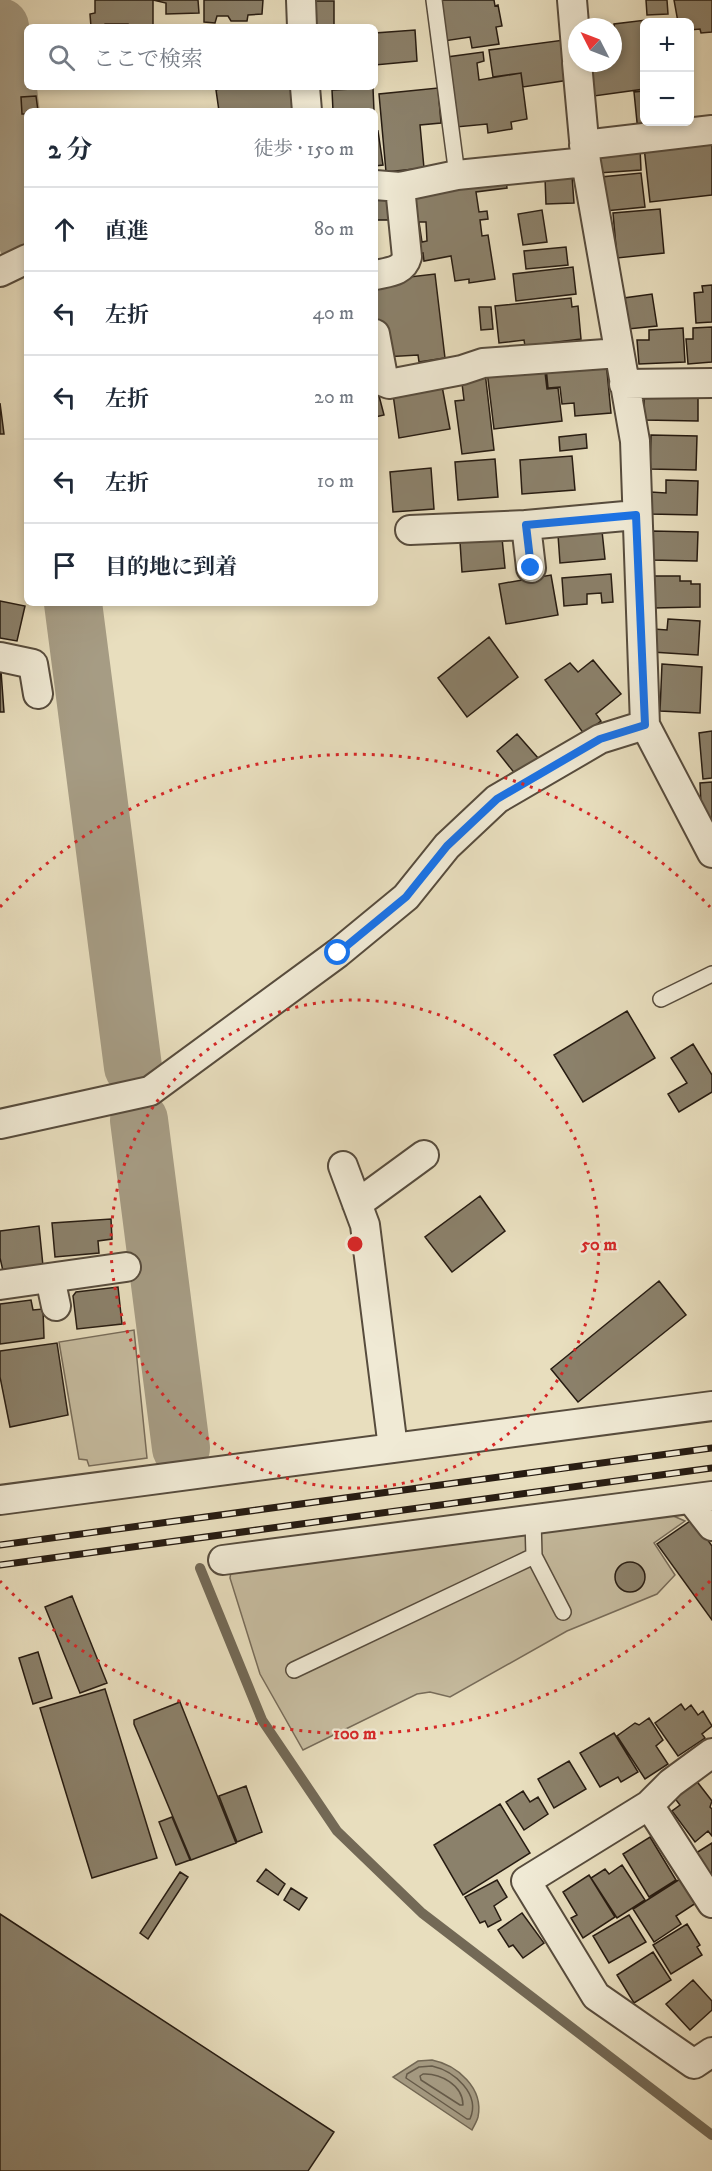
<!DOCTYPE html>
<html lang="ja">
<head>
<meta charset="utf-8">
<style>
	:root { --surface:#fff; --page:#f6f6f7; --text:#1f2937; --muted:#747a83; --line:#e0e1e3 }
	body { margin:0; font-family:"IM FELL DW Pica","Noto Serif JP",serif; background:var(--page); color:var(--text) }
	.controls { position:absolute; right:18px; top:18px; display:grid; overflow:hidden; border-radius:9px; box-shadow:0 3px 9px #0003 }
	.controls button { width:54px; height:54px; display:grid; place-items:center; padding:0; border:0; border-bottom:2px solid var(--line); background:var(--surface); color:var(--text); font:30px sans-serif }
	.compass { position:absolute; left:568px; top:18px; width:54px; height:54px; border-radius:50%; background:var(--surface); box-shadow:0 3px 9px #0003; rotate:312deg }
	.stop { position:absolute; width:18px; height:18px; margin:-14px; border:4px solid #1a73e8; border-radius:50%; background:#fff }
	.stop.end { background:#1a73e8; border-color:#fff; box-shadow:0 2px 6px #0008 }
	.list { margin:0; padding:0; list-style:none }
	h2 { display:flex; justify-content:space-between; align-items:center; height:78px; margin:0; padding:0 24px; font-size:26px }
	h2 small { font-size:20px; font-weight:400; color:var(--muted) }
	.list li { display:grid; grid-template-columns:39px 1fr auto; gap:18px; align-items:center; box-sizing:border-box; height:84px; padding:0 24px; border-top:2px solid var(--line) }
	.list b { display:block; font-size:22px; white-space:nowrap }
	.list em { font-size:20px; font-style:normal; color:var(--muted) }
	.icon { flex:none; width:33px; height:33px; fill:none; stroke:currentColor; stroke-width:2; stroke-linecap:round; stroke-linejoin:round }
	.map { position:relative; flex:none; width:712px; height:2171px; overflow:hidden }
	.search { position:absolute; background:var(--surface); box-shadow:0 3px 9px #0003; left:24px; top:24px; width:354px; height:66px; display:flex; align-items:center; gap:15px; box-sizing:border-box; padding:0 21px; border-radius:9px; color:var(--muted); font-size:22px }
	.panel { position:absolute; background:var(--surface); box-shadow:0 3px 9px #0003; left:24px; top:108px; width:354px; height:498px; border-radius:9px }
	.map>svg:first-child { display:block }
</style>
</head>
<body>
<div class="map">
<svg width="712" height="2171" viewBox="0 0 712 2171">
	<rect width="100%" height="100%" fill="#e8debe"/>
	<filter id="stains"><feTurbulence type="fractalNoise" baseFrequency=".00333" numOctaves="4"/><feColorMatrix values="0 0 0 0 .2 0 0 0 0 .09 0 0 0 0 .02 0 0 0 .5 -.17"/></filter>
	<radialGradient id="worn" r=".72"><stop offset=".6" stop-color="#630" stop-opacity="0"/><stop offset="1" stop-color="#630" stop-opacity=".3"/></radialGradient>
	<!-- green -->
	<path fill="#c7bda1" stroke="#776c5a" stroke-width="1.5" d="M134 1330 147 1458 89 1466 87 1460 79 1459 59 1342Z
		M671 1515 685 1521 654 1543 675 1575 657 1594 567 1631 450 1697 430 1692 417 1694 303 1750 260 1674 230 1578 231 1572Z"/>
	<!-- water -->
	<path fill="#a69c84" stroke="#736956" stroke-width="1.5" d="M432 2060C457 2065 484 2088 478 2117 477 2121 474 2126 472 2130L393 2077 418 2061Z"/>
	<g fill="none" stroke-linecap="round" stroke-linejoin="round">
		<!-- shore -->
		<path stroke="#665c4b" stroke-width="1.5" d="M432 2066C454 2071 481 2094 470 2119H467L406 2078 407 2074 419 2067Z
			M423 2074C440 2073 463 2085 463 2105H460L421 2080 420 2076Z"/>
		<!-- stream -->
		<path stroke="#736956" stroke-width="10" d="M200 1568 262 1720 337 1831 422 1913 712 2135"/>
		<!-- river -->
		<path stroke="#a69c84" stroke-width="58" d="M0 27 27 240
			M73 603 133 1067
			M139 1120 181 1448"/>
	</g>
	<!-- building -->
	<path fill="#8b816b" stroke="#271c12" stroke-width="1.5" fill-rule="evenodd" d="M95 0H153V27H128V24H105L104 27H91L90 14 95 13Z
		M153 0H198L199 13 166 14V3Z
		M204 0H263L262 14 248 15 247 21H231L228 16H217L215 23 204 22Z
		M438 0H494L495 6 498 5 502 26 496 27 499 44 472 48 470 37 444 41Z
		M646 0H667L668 14 647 15Z
		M674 0H712V32L701 33 700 29 690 30V22H678Z
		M308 1H334V27H309Z
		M646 20 644 89 594 96 589 63H613V46H616L614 24Z
		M415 30 417 61 375 65V33Z
		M564 40 569 80 523 87 521 73 493 77 489 50Z
		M483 52 484 61 477 63 479 80 521 73 527 119 511 122 512 129 488 133 487 124 456 127 447 57Z
		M225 87H300L302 111H219L216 90Z
		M373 88 374 111H333L332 90Z
		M438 88 441 123 420 125 424 168 386 172 379 94Z
		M644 91V122H657L658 130 638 132 634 92Z
		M36 96 38 111H27V114H22L21 97Z
		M378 131 383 165 375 166V132Z
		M712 139V195L650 202 644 147Z
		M640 148 641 170 598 173 596 152Z
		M641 173 645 207 605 211 601 177Z
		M572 176 574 203 546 204 545 178Z
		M506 180 507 188 476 192 479 212 487 211 488 219 480 220 482 236 488 235 495 279 469 283V279L455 281 451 256 424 261 423 253 412 256 408 196ZM419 222H426L427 241 422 242Z
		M375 195 392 196 391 220H375Z
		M660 209 664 253 617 258 613 213Z
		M542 210 547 242 523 245 518 214Z
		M566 247 568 265 526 269 524 251Z
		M573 267 576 294 516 301 513 274Z
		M435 274 445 358 419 362 418 355 384 357 375 309V281Z
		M712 285V322L696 323 694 293 703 292 702 286Z
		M652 294 657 326 628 329 624 298Z
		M571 298 572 307 578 306 581 339 525 346 524 340 499 343 495 306Z
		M479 307H491L493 329 481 330Z
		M712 327V362L688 364 686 339H693V328Z
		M683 328 685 362 639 364 637 340H649V330Z
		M606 361 611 413 575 416 574 403 562 404 560 387 548 388 546 367Z
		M544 364 547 389 558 388 562 421 494 429 487 371Z
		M485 372 494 450 462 454 455 401 464 400 461 375Z
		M442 386 450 429 399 438 393 394Z
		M375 390 378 392 384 415 375 417Z
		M644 393H698V421L644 420Z
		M0 403 4 434H0Z
		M586 434 587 448 560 451 559 437Z
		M651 435 697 436 696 470 650 469Z
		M572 456 575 490 522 494 520 460Z
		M495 459 498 497 458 500 455 462Z
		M431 468 434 509 393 512 390 472Z
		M666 480 698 481 697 515 650 514 651 492 666 493Z
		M602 531 605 559 560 563 558 535Z
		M652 531 698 532 697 561 651 560Z
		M502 538 505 568 462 572 460 542Z
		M611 574 613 602 602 603 601 593 587 594V604L564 606 562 578Z
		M551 575 558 615 506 624 499 584Z
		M652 576H680V581H691V584H700V607L653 608Z
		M0 601 25 606 17 641 0 638Z
		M668 619 700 621 698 655 652 652 654 629 667 630Z
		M489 637 518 677 467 717 438 678Z
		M593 660 621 694 596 714 601 721 584 734 545 680 570 663 578 672Z
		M662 664 702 667 700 713 660 711Z
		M1 671 4 712H0V672Z
		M712 731V778L703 779 699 733Z
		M517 734 538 758 516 775 497 751Z
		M712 782V828L701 805 700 783Z
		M627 1011 655 1058 583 1102 554 1055Z
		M693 1044 712 1075V1092L679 1112 668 1094 687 1083 671 1058Z
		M480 1196 505 1231 452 1272 425 1237Z
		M111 1219 112 1239 98 1241 99 1253 55 1257 52 1223Z
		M39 1226 43 1266 3 1271 0 1258V1231Z
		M659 1281 686 1315 578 1402 551 1369Z
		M118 1287 122 1324 77 1329 73 1296 76 1292Z
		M31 1300 33 1310 43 1309 44 1338 0 1344V1304Z
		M57 1343 68 1415 10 1427 0 1377V1351Z
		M693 1519 712 1546V1620L657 1544Z
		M615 1577a15 15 0 1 1 30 0a15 15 0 1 1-30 0Z
		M72 1596 107 1683 80 1693 45 1607Z
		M38 1652 52 1698 33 1704 19 1658Z
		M105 1689 157 1858 92 1878 40 1708Z
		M180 1702 236 1843 191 1860 134 1724V1720Z
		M681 1704 685 1710 691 1705 698 1715 703 1711 712 1726 702 1734 705 1738 678 1756 655 1723Z
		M649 1718 663 1740 656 1746 668 1764 645 1779 617 1736 635 1723 639 1725Z
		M614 1733 638 1772 621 1782 618 1777 600 1787 580 1753Z
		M569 1761 586 1789 554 1808 538 1779Z
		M695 1779 712 1801 710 1807 712 1809V1836L708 1831 695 1842 672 1811 680 1805 673 1796Z
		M246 1786 262 1832 237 1842 219 1796Z
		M523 1791 530 1802 538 1797 548 1814 524 1830 506 1802Z
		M500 1804 530 1853 463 1895 434 1845Z
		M172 1817 190 1860 176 1865 159 1822Z
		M650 1837 676 1880 649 1897 623 1854Z
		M712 1843V1878L696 1853Z
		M622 1865 645 1900 617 1918 591 1878 605 1869 609 1874Z
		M266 1869 285 1884 278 1895 257 1881Z
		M180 1872 188 1877 148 1939 140 1933Z
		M589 1875 615 1917 583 1938 571 1918 577 1915 563 1892Z
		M680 1879 696 1903 676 1916 681 1924 654 1942 633 1909Z
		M497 1880 507 1897 494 1906 501 1920 488 1927 485 1921 480 1923 465 1897Z
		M291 1888 307 1898 299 1910 284 1900Z
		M522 1913 544 1943 523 1958 513 1945 509 1947 498 1930Z
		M0 1914 334 2132 308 2171H0Z
		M629 1915 646 1942 609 1963 593 1936Z
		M687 1924 700 1945 697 1947 702 1955 671 1974 653 1945Z
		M653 1952 671 1980 634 2003 617 1975Z
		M693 1980 712 2001V2010L690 2030 666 2004Z"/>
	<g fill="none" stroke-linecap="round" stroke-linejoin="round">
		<defs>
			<path id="service" d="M434 0 457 175
				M661 999 712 974
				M534 1556 563 1612
				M294 1670 534 1556 533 1519"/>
			<path id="minor" d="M301 0 302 27
				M572 0 577 60
				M577 63 586 162 635 441 645 725 712 853
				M305 87 307 111
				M584 145 712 130
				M375 185 400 187 457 175 586 162
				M0 272 27 259
				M375 275C388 272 403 272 407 257L400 187
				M375 334 384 382 389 384 462 370 483 363 619 353
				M624 384 712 383
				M526 525 531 568
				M410 530 526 525 636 515
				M0 657 33 664 38 694
				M0 1124 150 1091 338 953 406 897 447 846 497 799 600 739 645 725
				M343 1166 365 1225 393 1448
				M357 1204 424 1155
				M50 1278 56 1306
				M0 1285 126 1267
				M691 1499 712 1526
				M0 1500 712 1406
				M223 1560 712 1496
				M712 1753 671 1783 649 1805 526 1881 596 1996 694 2064 712 2052
				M649 1805 712 1903"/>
		</defs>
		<!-- service casing -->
		<use href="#service" stroke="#574c3d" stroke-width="18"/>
		<!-- minor casing -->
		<use href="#minor" stroke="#574c3d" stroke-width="32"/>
		<!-- service -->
		<use href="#service" stroke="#f0ead5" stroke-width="15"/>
		<!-- minor -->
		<use href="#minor" stroke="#f0ead5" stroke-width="28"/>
		<defs>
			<path id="rail" d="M0 1545 712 1448
				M0 1565 712 1468"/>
		</defs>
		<!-- rail casing -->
		<use href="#rail" stroke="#271c12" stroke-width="7"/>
		<!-- rail -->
		<use href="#rail" stroke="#f0ead5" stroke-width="4.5" stroke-dasharray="14" stroke-linecap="butt"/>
	</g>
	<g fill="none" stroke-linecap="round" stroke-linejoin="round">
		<!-- route -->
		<path stroke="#1a73e8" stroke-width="8" d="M338 953 406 897 447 846 497 799 600 739 645 725 636 515 526 525 531 568"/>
	</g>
	<!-- distance rings -->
	<g fill="none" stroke="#d62828" stroke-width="3" stroke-dasharray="3 6">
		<circle cx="355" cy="1244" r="244"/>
		<path d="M710 1581A489 489 0 0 1 0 1581M0 907A489 489 0 0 1 710 907"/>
	</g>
	<circle cx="355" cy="1244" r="9" fill="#d62828" stroke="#f0ead5" stroke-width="3"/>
	<g font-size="18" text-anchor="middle" font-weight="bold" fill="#d62828" stroke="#f0ead5" stroke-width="4.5" stroke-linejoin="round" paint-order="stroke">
		<text x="599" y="1250">50 m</text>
		<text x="355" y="1739">100 m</text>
	</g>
	<rect width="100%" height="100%" filter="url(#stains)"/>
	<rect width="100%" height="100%" fill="url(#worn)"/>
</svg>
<div class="controls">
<button>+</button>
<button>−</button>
</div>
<svg class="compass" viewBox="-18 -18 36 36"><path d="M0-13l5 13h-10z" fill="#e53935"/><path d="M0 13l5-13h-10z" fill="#747a83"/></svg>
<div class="stop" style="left:338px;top:953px"></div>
<div class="stop end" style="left:531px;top:568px"></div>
<div class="search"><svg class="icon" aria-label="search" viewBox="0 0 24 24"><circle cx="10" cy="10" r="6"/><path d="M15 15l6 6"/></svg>ここで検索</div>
<section class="panel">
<h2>2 分<small>徒歩 · 150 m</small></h2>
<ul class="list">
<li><svg class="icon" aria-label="ahead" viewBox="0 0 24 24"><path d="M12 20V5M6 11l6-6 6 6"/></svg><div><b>直進</b></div><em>80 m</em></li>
<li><svg class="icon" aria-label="left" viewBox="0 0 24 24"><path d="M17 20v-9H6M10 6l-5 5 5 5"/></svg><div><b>左折</b></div><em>40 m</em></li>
<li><svg class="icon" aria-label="left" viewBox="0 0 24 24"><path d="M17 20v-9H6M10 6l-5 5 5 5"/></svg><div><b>左折</b></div><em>20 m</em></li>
<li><svg class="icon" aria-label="left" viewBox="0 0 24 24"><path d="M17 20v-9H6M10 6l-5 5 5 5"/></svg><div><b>左折</b></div><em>10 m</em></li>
<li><svg class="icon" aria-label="arrive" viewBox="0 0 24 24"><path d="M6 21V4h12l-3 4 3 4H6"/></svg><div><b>目的地に到着</b></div></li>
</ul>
</section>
</div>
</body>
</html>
